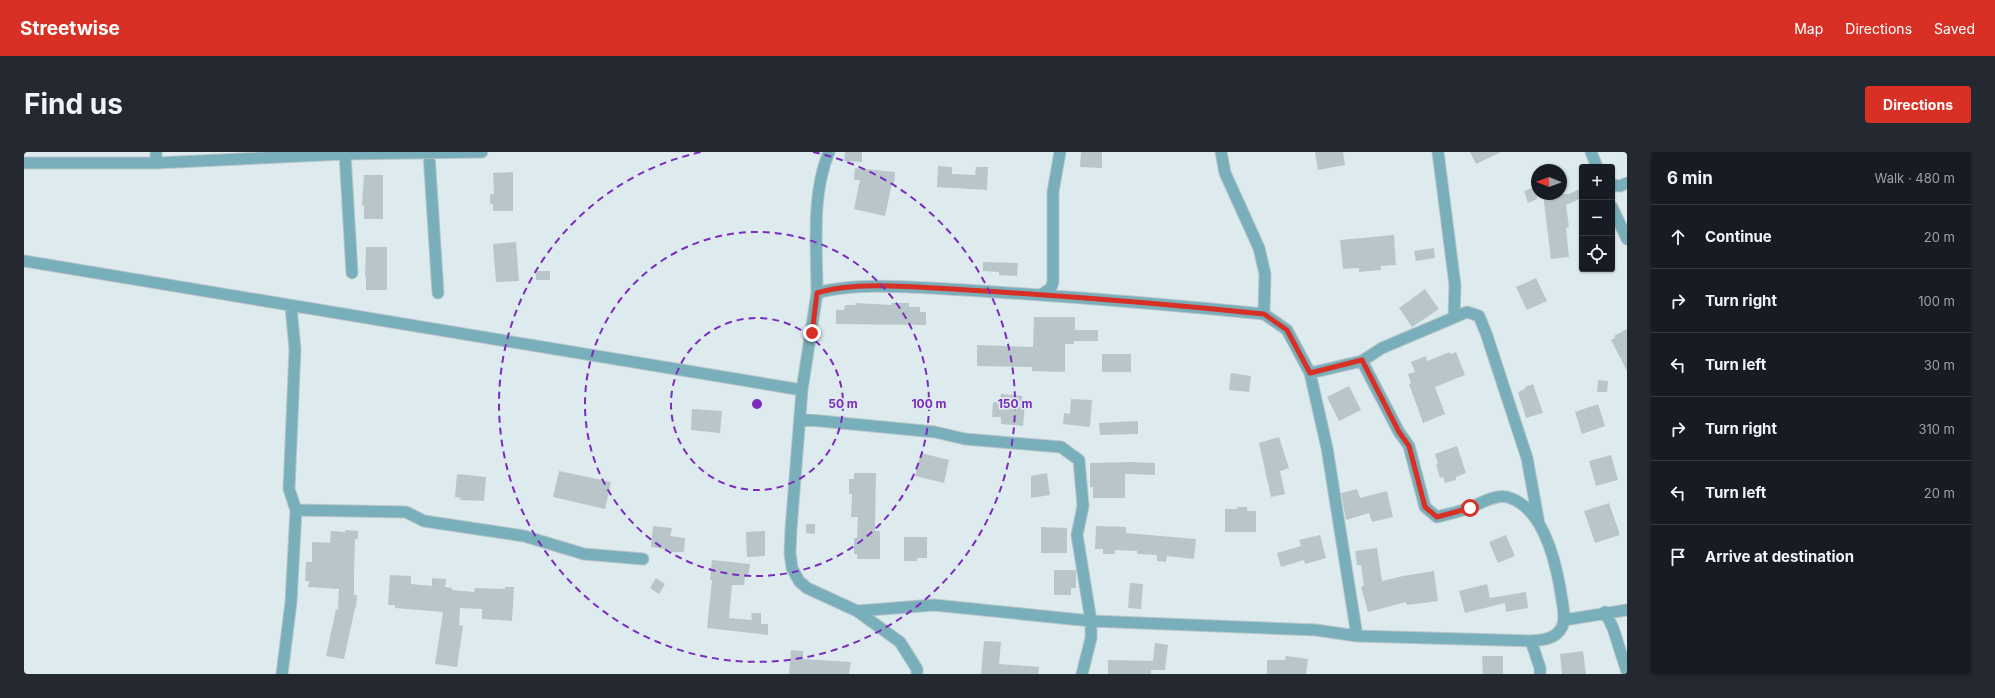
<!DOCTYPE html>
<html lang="en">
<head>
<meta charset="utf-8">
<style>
	:root { --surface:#171b24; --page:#242831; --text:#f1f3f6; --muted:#9ea1a6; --line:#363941; --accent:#d93025 }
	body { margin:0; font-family:Inter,sans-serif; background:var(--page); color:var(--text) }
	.controls { position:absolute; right:12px; top:12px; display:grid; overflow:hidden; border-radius:4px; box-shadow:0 1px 3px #0004 }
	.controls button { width:36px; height:36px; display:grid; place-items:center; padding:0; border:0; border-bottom:1px solid var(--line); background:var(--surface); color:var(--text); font:20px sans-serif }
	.compass { position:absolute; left:1507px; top:12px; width:36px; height:36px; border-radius:50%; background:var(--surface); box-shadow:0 1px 3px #0004; rotate:271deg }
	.stop { position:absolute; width:12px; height:12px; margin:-9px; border:3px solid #d93025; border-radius:50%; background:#fff }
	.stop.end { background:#d93025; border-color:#fff; box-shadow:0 1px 4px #0008 }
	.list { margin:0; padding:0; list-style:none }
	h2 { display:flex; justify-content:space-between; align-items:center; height:52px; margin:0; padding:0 16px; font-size:17px }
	h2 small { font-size:13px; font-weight:400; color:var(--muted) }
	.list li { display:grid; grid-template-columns:26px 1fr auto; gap:12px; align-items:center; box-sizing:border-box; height:64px; padding:0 16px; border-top:1px solid var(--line) }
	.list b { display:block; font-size:15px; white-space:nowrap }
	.list em { font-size:13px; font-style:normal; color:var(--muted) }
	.icon { flex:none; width:22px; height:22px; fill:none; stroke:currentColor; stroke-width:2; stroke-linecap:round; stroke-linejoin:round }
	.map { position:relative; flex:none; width:1603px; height:522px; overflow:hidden; border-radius:4px }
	header { display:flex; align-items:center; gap:24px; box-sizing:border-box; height:56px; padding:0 20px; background:var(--accent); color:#fff }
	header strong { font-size:19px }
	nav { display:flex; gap:22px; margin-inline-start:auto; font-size:14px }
	.intro { display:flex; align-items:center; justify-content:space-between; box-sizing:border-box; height:96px; padding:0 24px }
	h1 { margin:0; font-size:28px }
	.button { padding:10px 18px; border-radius:4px; background:var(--accent); color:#fff; font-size:14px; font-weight:700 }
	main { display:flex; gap:24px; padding:0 24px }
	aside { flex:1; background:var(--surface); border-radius:4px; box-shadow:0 1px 3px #0004 }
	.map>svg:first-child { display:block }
</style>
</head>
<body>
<header>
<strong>Streetwise</strong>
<nav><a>Map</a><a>Directions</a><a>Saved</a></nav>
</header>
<div class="intro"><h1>Find us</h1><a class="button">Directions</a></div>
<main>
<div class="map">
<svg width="1603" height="522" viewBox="0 0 1603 522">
	<rect width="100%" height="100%" fill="#ddebef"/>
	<!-- building -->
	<path fill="#b8c6ca" d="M821 0H838V10L820 9Z
		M1057 0H1078V16L1056 15Z
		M1291 0H1319L1321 13 1294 18Z
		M1446 0H1477L1452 12Z
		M914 14 928 15V22L951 23 952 15H964L963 38 913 35Z
		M831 16 871 20 870 31H868L861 64 830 57 836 28H830Z
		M489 20V59H469V52H466V42H470L469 21Z
		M340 23H359V67H340V53L338 54Z
		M1513 34V47L1504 51 1500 39Z
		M1558 36V46L1542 53 1545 75 1542 76 1545 105 1527 107 1519 42H1545Z
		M1370 83 1372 113 1357 114V118L1335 120V116L1319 117 1316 88Z
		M492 90 495 129 472 130 469 92Z
		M342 95H363V138H342V125H341Z
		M1410 96 1411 106 1392 109 1390 99Z
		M959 110 994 111 993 124 975 123V120L959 119Z
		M512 119H526V128H512Z
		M1512 126 1523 149 1503 158 1492 135Z
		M1401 137 1415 157 1388 175 1375 156Z
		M831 151 868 153V151H885V155H896V160H902V173L812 172V158H820L821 153H832Z
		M1010 165H1051V178H1074V189H1050V192H1041V220L1008 219V215L953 214V193L1009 195Z
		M1603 177V219L1587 188 1591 186 1590 184Z
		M1426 200V202L1432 200 1441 223 1411 235 1421 262 1399 271 1385 232 1387 231 1384 222 1391 220 1387 210 1402 204 1403 209Z
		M1078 202H1107V220H1078Z
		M1207 221 1227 224 1225 240 1205 238Z
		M1574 228 1584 229 1583 240H1573Z
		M1509 232 1519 261 1502 266 1494 240 1501 237V235Z
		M1325 234 1337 258 1315 269 1303 245Z
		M977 242 998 244V251L1001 252 999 274 977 272V265H968L969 250H976Z
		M1047 247 1068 248 1066 275 1039 272 1040 261 1046 262Z
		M1574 252 1581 274 1558 282 1551 260Z
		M668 257 698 259 696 281 667 278Z
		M1114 269V282L1076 283 1075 271Z
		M1255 285 1265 316 1256 319 1261 342 1247 345 1235 291Z
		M1433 294 1442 321 1432 325V328L1421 331 1419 325 1416 326 1412 312 1414 311 1411 302Z
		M897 301 925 308 920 331 891 324Z
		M1587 303 1594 328 1572 334 1565 309Z
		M1109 310 1131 311V323L1101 322V346H1069V335H1066V311Z
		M535 319 587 330 581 357 529 345Z
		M830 321H852L851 379H856V407H833V402H830V386H833L834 365H827L828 342H825V327H830Z
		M1023 321 1026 343 1007 346V324Z
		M433 322 462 325 460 349 436 348 437 346 431 345Z
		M1333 337 1336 346 1363 339 1369 365 1348 370 1345 361 1322 368 1317 341Z
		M1585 351 1596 383 1571 391 1560 359Z
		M1213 355H1223V359H1232V380H1201V357H1213Z
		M782 372H791V382L782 381Z
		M629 374 648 376 646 384 661 386 660 400H646L647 398 627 395Z
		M1072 374 1102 375V381L1172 387 1170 407 1143 404 1142 410 1133 409V403L1113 402V399L1091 398V402H1079V397H1071Z
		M1017 375 1043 376V401H1017Z
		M321 378 334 379V387H331L330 423V443H333L332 456H331L320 507 302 504 312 457 314 458 315 437 284 435 285 429H281L282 410H288V390L306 391 307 379 321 380Z
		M741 379V404L723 405 722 380Z
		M1296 383 1302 406 1281 412 1280 408 1257 415 1253 401 1277 394 1275 388Z
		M1482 383 1491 404 1474 411 1465 390Z
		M880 385H903V406H893V409H880Z
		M1353 396 1358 429 1379 424 1410 419 1414 449 1383 453 1382 450 1344 460 1337 435 1340 434 1337 413H1333L1331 399Z
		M688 408 726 412 724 425H721L720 433H708L705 466 728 468 727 461H737V472H744V483L683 476 688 428H686Z
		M1030 418H1052V436H1047V443H1030Z
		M366 423 387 424V432L408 434V426L422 427 421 435 428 436V438L450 440 451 436 481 437V435H490L488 469 458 467V457L436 456 435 473 439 474 433 515 411 512 419 460 371 456V453H364Z
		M632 426 641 432 635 442 626 436Z
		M1106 431 1119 432 1117 457 1104 456Z
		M1463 432 1466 446 1502 440 1504 456 1482 460 1481 451 1441 461 1435 439Z
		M960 489 977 490 975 512 1015 515 1014 522H957Z
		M1131 491 1144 493 1141 518H1127V522H1084V508L1129 509Z
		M767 498 779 499V507L827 510 825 522H765Z
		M1559 499 1562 522H1538L1536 502Z
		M1262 504 1284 507 1282 522H1243V508H1261Z
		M1458 504H1479V522H1459Z"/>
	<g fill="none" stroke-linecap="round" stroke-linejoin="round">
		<defs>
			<path id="minor" d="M132 0V11
				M1197 0 1201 21 1235 96 1241 122 1240 162
				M1414 0 1431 133 1430 165
				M1567 0 1573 15
				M321 2 328 121
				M405 2 414 141
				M0 11H132L321 2 458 0
				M1588 33 1596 34 1603 31
				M1588 55 1603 87
				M0 109 778 238
				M793 141C793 95 787 43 805 0
				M1017 143 1027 136 1029 130V40L1036 0
				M1338 209 1375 280 1385 294 1401 355 1413 365C1424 362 1435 360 1445 356 1456 352 1471 342 1483 345 1521 355 1533 414 1538 448 1539 456 1542 467 1538 475 1532 487 1519 488 1507 489L1516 516V522
				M1286 221 1303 296 1333 484
				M776 267 911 280 941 287 1037 295 1055 308 1059 354 1053 383 1067 469V486L1058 522
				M272 358 382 360 400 369 500 384 560 402 619 407
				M833 459 910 453 1067 469 1292 478 1333 484 1507 489
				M1581 460 1589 476 1603 520
				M1540 468 1603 458
				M258 522 267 450 272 358 265 337 271 197 267 155
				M893 522V517L876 490 833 459 783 436 775 429 768 416 766 401 767 377 778 238 793 141C834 129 897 136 941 138 1040 144 1140 152 1240 162L1263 178 1286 221 1338 209 1358 196 1443 160 1455 164 1462 181 1503 306 1515 372"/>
		</defs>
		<!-- minor casing -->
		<use href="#minor" stroke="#b9c5c9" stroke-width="13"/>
		<!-- minor -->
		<use href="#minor" stroke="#79aebb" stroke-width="11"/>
	</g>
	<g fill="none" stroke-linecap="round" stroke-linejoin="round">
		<!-- route -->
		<path stroke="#d93025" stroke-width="5" d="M788 181 793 141C834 128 899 136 944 138 1042 144 1142 152 1240 162L1263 178 1286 221 1338 208 1375 280 1385 294 1401 355 1413 365 1446 356"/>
	</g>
	<!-- distance rings -->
	<g fill="none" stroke="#7b2cbf" stroke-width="2" stroke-dasharray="7 5">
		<circle cx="733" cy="252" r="86"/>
		<circle cx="733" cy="252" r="172"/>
		<path d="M789 0A258 258 0 1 1 677 0"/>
	</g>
	<circle cx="733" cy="252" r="6" fill="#7b2cbf" stroke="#ddebef" stroke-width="2"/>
	<g font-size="12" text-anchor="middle" font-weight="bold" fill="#7b2cbf" stroke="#ddebef" stroke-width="3.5" stroke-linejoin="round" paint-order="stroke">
		<text x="819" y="256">50 m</text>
		<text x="905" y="256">100 m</text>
		<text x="991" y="256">150 m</text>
	</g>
</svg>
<div class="controls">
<button>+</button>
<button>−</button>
<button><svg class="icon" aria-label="locate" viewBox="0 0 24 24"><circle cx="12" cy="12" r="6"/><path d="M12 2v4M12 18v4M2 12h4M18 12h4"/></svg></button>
</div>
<svg class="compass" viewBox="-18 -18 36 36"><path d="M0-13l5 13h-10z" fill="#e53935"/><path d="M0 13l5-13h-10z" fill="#9ea1a6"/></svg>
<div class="stop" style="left:1446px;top:356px"></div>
<div class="stop end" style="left:788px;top:181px"></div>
</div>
<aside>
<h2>6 min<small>Walk · 480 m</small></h2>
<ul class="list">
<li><svg class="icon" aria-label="ahead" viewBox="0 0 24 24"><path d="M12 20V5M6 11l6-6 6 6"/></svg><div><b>Continue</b></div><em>20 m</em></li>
<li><svg class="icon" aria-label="right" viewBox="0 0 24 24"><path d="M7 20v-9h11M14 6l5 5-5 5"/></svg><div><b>Turn right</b></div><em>100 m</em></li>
<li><svg class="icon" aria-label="left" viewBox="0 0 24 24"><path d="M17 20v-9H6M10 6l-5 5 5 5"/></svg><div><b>Turn left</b></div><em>30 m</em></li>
<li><svg class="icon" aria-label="right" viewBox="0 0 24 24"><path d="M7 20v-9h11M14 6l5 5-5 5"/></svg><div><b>Turn right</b></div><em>310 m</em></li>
<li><svg class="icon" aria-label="left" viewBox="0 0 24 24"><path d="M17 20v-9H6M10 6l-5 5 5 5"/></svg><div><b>Turn left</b></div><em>20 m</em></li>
<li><svg class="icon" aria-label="arrive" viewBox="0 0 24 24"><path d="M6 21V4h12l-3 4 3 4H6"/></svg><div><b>Arrive at destination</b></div></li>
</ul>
</aside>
</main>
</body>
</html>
